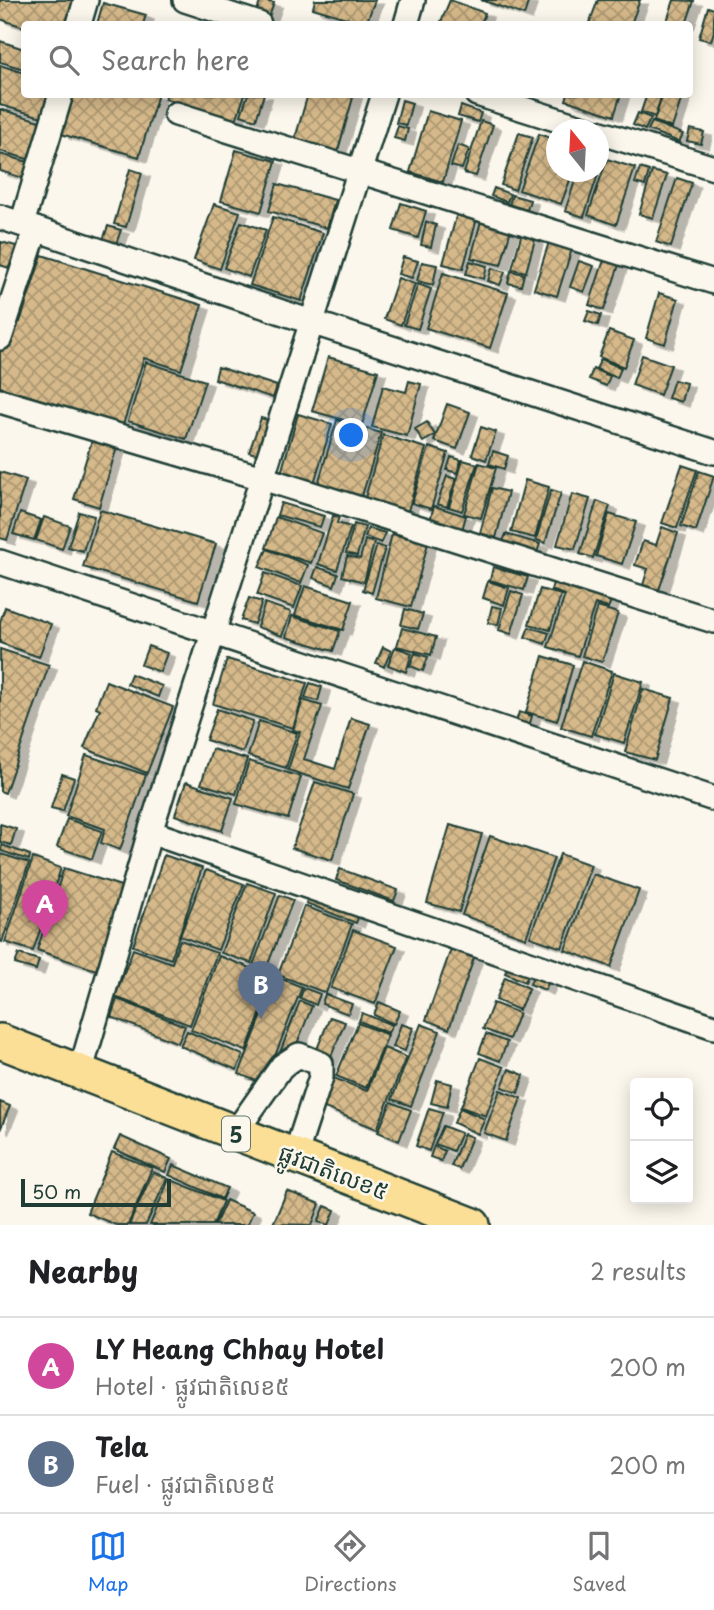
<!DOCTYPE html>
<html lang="en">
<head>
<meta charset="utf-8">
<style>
	:root { --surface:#fff; --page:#f2f2f2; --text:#202124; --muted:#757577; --line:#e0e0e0; --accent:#1a73e8 }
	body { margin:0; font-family:"Playpen Sans","Noto Sans Khmer",sans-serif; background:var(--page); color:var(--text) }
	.controls { position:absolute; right:21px; bottom:21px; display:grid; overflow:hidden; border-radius:7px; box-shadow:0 4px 18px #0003 }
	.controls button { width:63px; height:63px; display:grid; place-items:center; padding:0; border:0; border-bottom:2px solid var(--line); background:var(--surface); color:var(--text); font:35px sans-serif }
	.compass { position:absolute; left:546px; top:119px; width:63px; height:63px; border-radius:50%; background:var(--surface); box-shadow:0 4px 18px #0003; rotate:342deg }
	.scale { position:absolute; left:21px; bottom:18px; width:150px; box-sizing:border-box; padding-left:7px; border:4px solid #1f3d34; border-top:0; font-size:19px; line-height:24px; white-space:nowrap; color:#1f3d34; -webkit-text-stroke:5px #fbf7ec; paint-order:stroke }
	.you { position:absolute; left:352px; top:436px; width:24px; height:24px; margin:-18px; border:5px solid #fff; border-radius:50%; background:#1a73e8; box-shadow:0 0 0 10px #1a73e833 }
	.badge { display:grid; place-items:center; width:46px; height:46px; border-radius:50%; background:var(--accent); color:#fff; font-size:23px; font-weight:700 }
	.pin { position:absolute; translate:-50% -58px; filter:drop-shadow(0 2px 4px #0008) }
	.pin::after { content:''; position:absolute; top:37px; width:24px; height:21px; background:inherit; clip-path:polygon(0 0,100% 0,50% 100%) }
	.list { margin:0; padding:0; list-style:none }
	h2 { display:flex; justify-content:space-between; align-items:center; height:91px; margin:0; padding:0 28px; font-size:30px }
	h2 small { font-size:23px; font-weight:400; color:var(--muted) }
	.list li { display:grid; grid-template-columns:46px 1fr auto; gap:21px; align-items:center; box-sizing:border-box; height:98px; padding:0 28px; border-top:2px solid var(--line) }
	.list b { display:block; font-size:26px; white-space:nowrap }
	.list p { margin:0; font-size:23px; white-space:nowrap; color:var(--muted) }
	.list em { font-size:23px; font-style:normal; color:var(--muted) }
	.icon { flex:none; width:38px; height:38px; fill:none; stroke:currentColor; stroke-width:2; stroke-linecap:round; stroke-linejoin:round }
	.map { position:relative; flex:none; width:714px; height:1225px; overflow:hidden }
	.search { position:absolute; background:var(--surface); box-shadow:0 4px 18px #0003; left:21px; right:21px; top:21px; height:77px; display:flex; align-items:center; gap:18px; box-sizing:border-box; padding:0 24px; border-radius:7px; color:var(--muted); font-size:26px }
	.sheet { height:287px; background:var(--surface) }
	nav { display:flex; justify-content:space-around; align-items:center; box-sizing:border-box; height:98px; border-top:2px solid var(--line); background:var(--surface); font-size:19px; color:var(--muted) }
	nav a { display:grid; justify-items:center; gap:4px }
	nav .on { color:var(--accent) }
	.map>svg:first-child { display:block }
</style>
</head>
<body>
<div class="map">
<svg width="714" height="1225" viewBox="0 0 714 1225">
	<defs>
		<pattern id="building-cross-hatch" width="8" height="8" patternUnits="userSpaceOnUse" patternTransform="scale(1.75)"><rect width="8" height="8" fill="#d6b98a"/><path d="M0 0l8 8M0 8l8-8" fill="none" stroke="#ad9872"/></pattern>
		<filter id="shadow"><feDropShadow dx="8" dy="4.5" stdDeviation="0" flood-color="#0004"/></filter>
	</defs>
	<rect width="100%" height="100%" fill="#fbf7ec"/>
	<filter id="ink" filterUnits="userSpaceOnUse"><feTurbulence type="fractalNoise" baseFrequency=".0143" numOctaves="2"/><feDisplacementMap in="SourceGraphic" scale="14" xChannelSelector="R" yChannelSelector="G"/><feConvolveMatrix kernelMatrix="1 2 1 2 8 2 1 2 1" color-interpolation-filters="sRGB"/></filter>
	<g filter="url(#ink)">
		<!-- building -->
		<path fill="url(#building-cross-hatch)" stroke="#1f3d34" stroke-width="2" filter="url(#shadow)" d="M0 0H80L72 24H24V27L0 19Z
			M261 0 274 3 269 17 256 13Z
			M315 0H375L366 24 313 8Z
			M450 0 485 13 481 24H440Z
			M481 0H529L524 15Z
			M598 0H640L631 24H589Z
			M674 0 694 1 686 24H666Z
			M103 3 146 15 143 24H97Z
			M708 7 714 9V31L711 41 699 38Z
			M0 41 24 49V69L0 62Z
			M0 65 24 73V94H49L42 117 0 105Z
			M73 94H158L139 157 61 134Z
			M167 94H245L235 123 165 99Z
			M248 94H264L256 120 241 115Z
			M308 94H354L337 154 294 142Z
			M568 94H621L614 116 566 100Z
			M647 94H662L655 117 641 112Z
			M663 94H683L672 128 654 121Z
			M402 100 412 103 406 125 396 123Z
			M461 106 481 113 478 122 458 116Z
			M0 109 43 122 31 160 0 151Z
			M428 111 461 121 443 182 410 172Z
			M638 113 651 118 645 130 633 125Z
			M481 121 493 125 476 176 464 173Z
			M652 122 683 134 679 142 648 130Z
			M398 126 408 129 405 141 394 138Z
			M690 129 704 132 701 144 687 141Z
			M519 133 533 137 515 190 501 185Z
			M539 134 556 140V172H573L561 204 519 190Z
			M458 145 469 149 462 169 451 166Z
			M236 150 276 161 261 212 221 201Z
			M0 154 28 162 23 178 0 171Z
			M607 159 635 168 616 225 588 215Z
			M598 161 602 162 584 217 565 211 578 172H598Z
			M640 168 649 171 645 186 635 183Z
			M130 169 142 173 126 227 114 224Z
			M652 171 667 175 653 218 639 214Z
			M677 178 692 183 671 247 656 242Z
			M277 184 335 200 327 228 269 211Z
			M494 188 510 194 507 202 491 196Z
			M512 195 530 200 527 210 509 205Z
			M401 203 426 211 418 238 393 230Z
			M214 204 240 212 220 269 194 260Z
			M458 210 478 215 463 269 443 264Z
			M273 217 323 233 301 301 250 285Z
			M481 221 511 229 501 265 471 258Z
			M241 222 266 230 249 277 224 268Z
			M426 222 436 225 431 247 421 245Z
			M108 226 121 230 116 244 103 240Z
			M522 232 536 236 526 272 512 269Z
			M1 242 16 246 9 268 0 265Z
			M549 242 572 249 557 296 534 289Z
			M42 255 202 305 181 370 144 358 123 425 0 387V351L10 319 20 322Z
			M403 257 418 261 412 278 398 274Z
			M604 260 619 265 604 310 589 305Z
			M470 261 487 266 484 279 466 274Z
			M579 261 594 266 584 292 570 287Z
			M422 262 437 265 433 285 417 281Z
			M492 268 505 272 500 285 488 281Z
			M511 271 524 274 521 286 508 283Z
			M443 273 508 293 490 348 426 328Z
			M398 278 415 284 401 325 384 319Z
			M418 284 431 289 418 329 404 325Z
			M659 293 678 299 665 344 646 338Z
			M589 311 601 315 598 325 585 321Z
			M609 331 634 340 624 367 599 357Z
			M642 355 671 365 660 395 632 385Z
			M328 357 378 371 362 425 312 411Z
			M601 359 621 368 617 378 596 369Z
			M146 362 205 381 186 439 128 421Z
			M218 367 277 386 273 398 215 379Z
			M593 369 610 376 606 386 589 379Z
			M674 380 686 383 681 402 668 398Z
			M409 381 421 384 407 436 372 427 383 386 406 392Z
			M447 404 470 412 457 449 434 441Z
			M298 414 332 424 314 483 281 473Z
			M261 418 271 421 260 455 249 452Z
			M337 420 381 433 362 496 318 484Z
			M427 422 435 435 423 442 415 429Z
			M481 427 496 432 486 460 472 455Z
			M383 435 426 448 408 511 365 498Z
			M92 440 117 447 99 507 74 499Z
			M429 447 448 453 431 509 412 503Z
			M493 451 508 456 504 469 489 464Z
			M451 457 461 460 457 473 447 470Z
			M463 460 477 464 462 511 449 507Z
			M479 463 496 468 481 518 464 514Z
			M682 465 697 470 677 528 662 523Z
			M699 471 714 476 696 531 681 526Z
			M0 472 26 480 7 540 0 538Z
			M447 476 456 479 447 507 437 504Z
			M525 480 549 487 535 538 511 532Z
			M492 488 508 492 496 538 480 533Z
			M551 490 561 493 545 543 536 540Z
			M572 494 590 499 575 549 557 545Z
			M597 501 610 506 593 558 580 554Z
			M281 503 324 516 320 527 277 515Z
			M434 506 466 516 462 530 430 520Z
			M100 510 216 544 198 601 83 567Z
			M79 512 94 516 83 551 68 547Z
			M20 513 41 520 34 540 13 534Z
			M609 514 636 522 622 564 596 556Z
			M333 516 339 517 337 523 351 527 337 570 318 564Z
			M44 517 70 526 62 549 36 540Z
			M276 517 322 533 311 563 266 548Z
			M354 524 365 527 357 556 346 553Z
			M662 527 678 533 659 590 643 585 648 569 635 565 643 541 656 545Z
			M368 528 385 533 381 543 365 537Z
			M392 534 428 543 411 607 376 598Z
			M506 534 540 544 536 555 502 544Z
			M365 540 374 543 364 582 342 576 347 556 360 559Z
			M377 545 385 548 372 593 363 590Z
			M267 549 308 565 301 583 259 567Z
			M317 567 338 574 334 586 313 578Z
			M493 567 528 577 524 590 490 580Z
			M265 573 302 586 294 608 257 595Z
			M488 581 509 588 504 605 483 598Z
			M553 583 611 601 608 608 595 604 578 656 548 647 565 595 551 590Z
			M305 586 353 601 343 630 295 615Z
			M540 589 561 595 550 630 529 624Z
			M511 591 523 595 511 634 499 630Z
			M249 598 262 602 254 624 241 620Z
			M265 603 291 612 282 636 257 627Z
			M492 606 502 608 498 625 488 623Z
			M5 607 51 624 39 657 0 643V622Z
			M597 607 618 613 602 662 582 656Z
			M405 609 423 614 418 629 401 625Z
			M292 616 340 631 333 651 286 637Z
			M529 627 549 633 545 644 525 637Z
			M402 628 436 637 431 655 397 646Z
			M148 646 167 653 160 672 141 665Z
			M383 647 391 651 384 667 376 663Z
			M395 647 412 653 406 672 388 665Z
			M0 649 49 665 5 793 0 791Z
			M415 653 428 657 423 671 410 666Z
			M543 656 573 665 557 721 526 712Z
			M227 659 307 683 293 728 213 704Z
			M582 661 612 671 591 736 561 727Z
			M614 673 643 682 624 743 595 734Z
			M131 674 162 686 158 697 127 684Z
			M106 681 173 707 147 773 84 748 100 709 96 707Z
			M310 683 322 687 318 701 305 698Z
			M643 689 673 698 655 760 625 752Z
			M303 700 322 706 304 759 335 769 351 718 370 724 348 789 288 770 300 732 293 730Z
			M217 709 253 721 243 752 206 740Z
			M519 712 532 716 529 727 516 722Z
			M259 721 297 733 286 768 248 756Z
			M212 749 247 759 236 794 201 784Z
			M86 755 146 775 120 850 101 843 105 829 66 816Z
			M249 761 301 777 288 819 236 804Z
			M62 774 74 778 63 811 51 808Z
			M186 782 233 798 222 831 175 815Z
			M315 782 353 794 332 860 292 848Z
			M67 819 102 831 92 859 57 847Z
			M0 824 16 829 11 845 0 842Z
			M450 825 482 834 459 912 427 903Z
			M490 836 554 858 526 938 462 915Z
			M2 845 30 855 29 860 1 851Z
			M1 854 29 863 2 942 0 941Z
			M560 854 591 865 562 948 530 937Z
			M164 855 202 868 171 959 133 946Z
			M33 858 61 868 33 951 5 942Z
			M64 868 124 887 96 970 37 950Z
			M340 869 398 890 394 901 336 880Z
			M206 870 244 884 218 950 180 936Z
			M593 874 639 890 611 967 565 950Z
			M247 883 276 893 251 963 221 953Z
			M280 895 293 900 266 969 253 965Z
			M309 896 359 915 356 923 306 903Z
			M304 906 352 924 326 993 278 975Z
			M353 930 397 946 375 1004 331 988Z
			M180 940 217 953 190 1025 115 997 133 949 172 963Z
			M451 949 474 958 449 1029 426 1020Z
			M19 954 39 960 36 970 15 964Z
			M219 956 275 977 246 1051 191 1030Z
			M512 959 531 968 525 982 505 973Z
			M535 971 551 977 545 990 530 984Z
			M277 977 302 987 264 1084 239 1074Z
			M505 977 529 988 519 1010 496 1000Z
			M304 988 320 994 316 1005 300 998Z
			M325 994 352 1004 348 1014 322 1004Z
			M117 999 185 1026 178 1043 111 1017Z
			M300 1001 312 1006 291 1059 279 1055Z
			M379 1002 400 1011 394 1024 374 1015Z
			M493 1003 519 1013 509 1039 483 1029Z
			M362 1013 392 1025 388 1033 359 1021Z
			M330 1017 345 1022 326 1069 311 1064Z
			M358 1023 388 1035 366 1088 336 1076Z
			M401 1024 413 1028 405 1051 393 1047Z
			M421 1024 440 1031 411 1106 392 1099Z
			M187 1031 243 1055 237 1070 180 1046Z
			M486 1034 507 1042 500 1061 479 1053Z
			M384 1048 406 1057 377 1129 322 1107 334 1078 367 1091Z
			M480 1058 504 1067 486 1116 461 1107Z
			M509 1069 524 1075 518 1093 502 1087Z
			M437 1080 452 1084 447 1107 431 1103Z
			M500 1090 521 1098 506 1141 484 1133Z
			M0 1102 10 1106 0 1130Z
			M391 1102 411 1110 399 1141 378 1132Z
			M429 1108 443 1112 429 1151 416 1146Z
			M460 1108 485 1119 478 1134 454 1123Z
			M443 1126 461 1133 453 1151 435 1144Z
			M464 1134 472 1137 459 1169 451 1166Z
			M120 1136 171 1159 165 1172 114 1149Z
			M434 1146 445 1151 441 1161 430 1157Z
			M112 1152 152 1168 128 1225H116L87 1213Z
			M173 1165 227 1188 222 1199 169 1175Z
			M153 1172 167 1178 146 1225H129Z
			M169 1179 223 1201 213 1225H150Z
			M287 1191 320 1204 312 1225 273 1224Z
			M226 1200 253 1212 247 1225H215Z
			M325 1206 335 1210 329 1225 318 1222Z"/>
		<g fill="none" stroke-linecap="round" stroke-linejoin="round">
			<defs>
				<path id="minor" d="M185 0 259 24
					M79 24 86 0
					M406 24 413 0
					M477 94 590 130
					M176 114 714 282
					M598 132 714 168
					M0 217 311 322 714 452
					M22 224 61 94
					M0 338 36 229
					M0 401 262 478 714 621
					M0 562 714 799
					M150 832 714 1027
					M80 1073 150 832 384 94
					M235 1133 282 1066 299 1055 321 1064V1077L295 1156"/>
				<path id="highway" d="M0 1041 473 1225"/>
			</defs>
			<!-- minor casing -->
			<use href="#minor" stroke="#1f3d34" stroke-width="28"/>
			<!-- highway casing -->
			<use href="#highway" stroke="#1f3d34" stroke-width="38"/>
			<!-- minor -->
			<use href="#minor" stroke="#fbf7ec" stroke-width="23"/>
			<!-- highway -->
			<use href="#highway" stroke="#fbdf96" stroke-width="33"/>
		</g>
	</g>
	<g text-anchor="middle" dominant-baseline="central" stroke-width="5" stroke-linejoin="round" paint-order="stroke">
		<!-- shield labels -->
		<rect fill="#fbf7ec" stroke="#61756b" stroke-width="2" x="222" y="1116.5" width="28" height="35" rx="5"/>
		<g font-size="21" font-weight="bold" fill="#1f3d34">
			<text x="236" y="1134">5</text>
		</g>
		<!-- street labels -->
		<g font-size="23" fill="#1f3d34" stroke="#fbf7ec">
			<text transform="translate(334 1171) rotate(21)">ផ្លូវជាតិលេខ៥</text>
		</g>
	</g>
</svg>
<div class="controls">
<button><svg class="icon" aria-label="locate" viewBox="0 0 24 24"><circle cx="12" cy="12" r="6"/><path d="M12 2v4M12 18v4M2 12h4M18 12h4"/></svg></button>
<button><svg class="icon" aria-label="layers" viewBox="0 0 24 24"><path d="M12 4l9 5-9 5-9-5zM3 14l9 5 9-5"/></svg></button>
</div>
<svg class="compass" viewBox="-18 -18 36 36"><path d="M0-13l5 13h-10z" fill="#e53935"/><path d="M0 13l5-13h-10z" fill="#757577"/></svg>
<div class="scale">50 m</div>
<div class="you"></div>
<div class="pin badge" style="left:45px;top:938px;background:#d1479c">A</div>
<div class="pin badge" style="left:261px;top:1019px;background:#5c6f8a">B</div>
<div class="search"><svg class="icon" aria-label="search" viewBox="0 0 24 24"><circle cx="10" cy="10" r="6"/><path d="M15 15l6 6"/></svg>Search here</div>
</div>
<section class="sheet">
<h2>Nearby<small>2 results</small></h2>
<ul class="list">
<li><span class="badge" style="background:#d1479c">A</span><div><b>LY Heang Chhay Hotel</b><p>Hotel · ផ្លូវជាតិលេខ៥</p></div><em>200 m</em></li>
<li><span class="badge" style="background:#5c6f8a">B</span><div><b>Tela</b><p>Fuel · ផ្លូវជាតិលេខ៥</p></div><em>200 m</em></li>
</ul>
</section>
<nav>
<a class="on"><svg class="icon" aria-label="map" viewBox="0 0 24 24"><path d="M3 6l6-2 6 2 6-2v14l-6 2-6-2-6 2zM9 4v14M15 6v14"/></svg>Map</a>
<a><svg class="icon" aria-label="directions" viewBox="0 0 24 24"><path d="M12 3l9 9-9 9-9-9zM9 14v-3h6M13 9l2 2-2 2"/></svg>Directions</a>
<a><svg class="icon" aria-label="saved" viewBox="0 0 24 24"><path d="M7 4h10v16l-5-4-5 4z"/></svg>Saved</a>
</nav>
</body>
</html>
